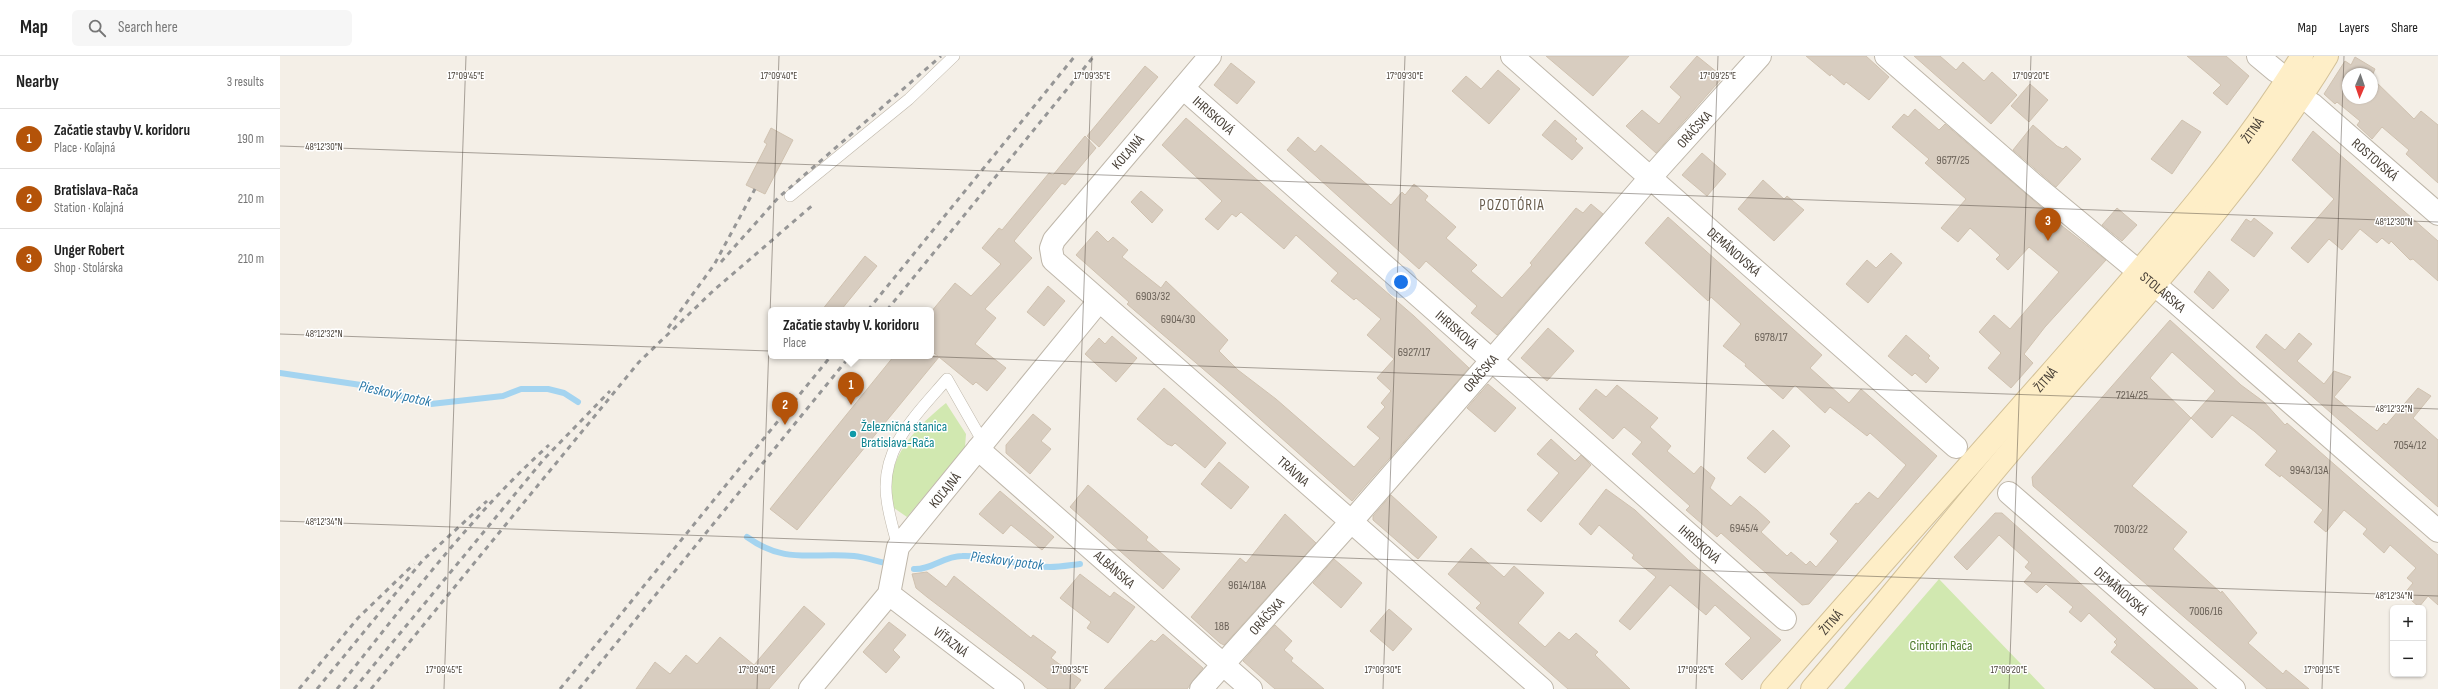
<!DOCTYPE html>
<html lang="en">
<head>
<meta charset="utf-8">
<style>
	:root { --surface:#fff; --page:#f6f6f6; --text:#222; --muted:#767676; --line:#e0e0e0; --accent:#b45309 }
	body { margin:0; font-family:"Sofia Sans Condensed",sans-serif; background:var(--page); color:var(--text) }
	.controls { position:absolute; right:12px; bottom:12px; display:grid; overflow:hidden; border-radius:6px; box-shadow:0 1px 3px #0004 }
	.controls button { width:36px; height:36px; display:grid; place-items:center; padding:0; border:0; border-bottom:1px solid var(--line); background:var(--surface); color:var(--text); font:20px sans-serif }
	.compass { position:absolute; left:2062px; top:12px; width:36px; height:36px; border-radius:50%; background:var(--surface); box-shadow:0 1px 3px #0004; rotate:182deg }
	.you { position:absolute; left:1121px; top:226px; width:14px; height:14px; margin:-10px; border:3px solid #fff; border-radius:50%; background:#1a73e8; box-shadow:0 0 0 6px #1a73e833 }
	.badge { display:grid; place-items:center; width:26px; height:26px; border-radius:50%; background:var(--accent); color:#fff; font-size:13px; font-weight:700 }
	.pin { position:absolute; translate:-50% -33px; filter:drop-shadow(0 1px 2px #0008) }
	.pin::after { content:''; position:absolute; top:21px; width:14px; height:12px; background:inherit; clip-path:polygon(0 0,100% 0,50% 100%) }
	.popup { position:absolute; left:488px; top:251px; width:166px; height:52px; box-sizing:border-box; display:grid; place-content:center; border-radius:6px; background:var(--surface); filter:drop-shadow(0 1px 3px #0005); font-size:13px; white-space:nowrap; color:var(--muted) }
	.popup b { font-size:15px; color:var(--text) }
	.popup::after { content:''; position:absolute; left:50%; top:100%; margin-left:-8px; border:8px solid transparent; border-top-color:var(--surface) }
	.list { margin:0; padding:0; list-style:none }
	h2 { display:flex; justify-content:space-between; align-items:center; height:52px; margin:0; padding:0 16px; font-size:17px }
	h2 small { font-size:13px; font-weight:400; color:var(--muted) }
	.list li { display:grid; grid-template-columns:26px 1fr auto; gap:12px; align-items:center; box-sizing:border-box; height:60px; padding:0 16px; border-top:1px solid var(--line) }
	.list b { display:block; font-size:15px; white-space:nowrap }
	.list p { margin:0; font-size:13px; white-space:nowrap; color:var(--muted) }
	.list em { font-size:13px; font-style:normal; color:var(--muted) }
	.icon { flex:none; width:22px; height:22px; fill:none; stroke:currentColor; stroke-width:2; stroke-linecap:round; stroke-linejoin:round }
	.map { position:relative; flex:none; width:2158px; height:633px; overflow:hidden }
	header { display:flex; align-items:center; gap:24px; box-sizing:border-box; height:56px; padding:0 20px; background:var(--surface); border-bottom:1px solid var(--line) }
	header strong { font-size:19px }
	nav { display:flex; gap:22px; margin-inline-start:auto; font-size:14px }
	.search { width:280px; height:36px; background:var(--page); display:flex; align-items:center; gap:10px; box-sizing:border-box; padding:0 14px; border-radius:6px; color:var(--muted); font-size:15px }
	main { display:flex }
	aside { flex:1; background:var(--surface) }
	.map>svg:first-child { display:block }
</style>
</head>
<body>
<header>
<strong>Map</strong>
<div class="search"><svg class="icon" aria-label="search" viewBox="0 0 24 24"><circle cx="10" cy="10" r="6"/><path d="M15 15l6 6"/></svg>Search here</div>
<nav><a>Map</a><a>Layers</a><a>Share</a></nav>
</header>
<main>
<aside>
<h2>Nearby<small>3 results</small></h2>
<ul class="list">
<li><span class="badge">1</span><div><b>Začatie stavby V. koridoru</b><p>Place · Koľajná</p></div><em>190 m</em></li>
<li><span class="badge">2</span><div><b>Bratislava-Rača</b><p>Station · Koľajná</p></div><em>210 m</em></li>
<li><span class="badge">3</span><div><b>Unger Robert</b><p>Shop · Stolárska</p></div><em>210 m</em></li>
</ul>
</aside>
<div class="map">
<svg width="2158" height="633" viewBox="0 0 2158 633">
	<rect width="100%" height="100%" fill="#f4efe7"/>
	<!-- green -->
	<path fill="#d1e8b0" d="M666 347 686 378 685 391 627 461 614 452C601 406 633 374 666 347Z
		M1659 523 1765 633H1564Z"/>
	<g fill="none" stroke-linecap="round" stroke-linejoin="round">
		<!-- stream -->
		<path stroke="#a4d4f0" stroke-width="6" d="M0 317 81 329 151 348 223 340 241 333H268L284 337 298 346
			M467 481C506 509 532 496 574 500 586 501 598 506 610 508
			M634 513C651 514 664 500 682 500 713 499 742 511 770 511 780 511 791 509 800 508"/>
	</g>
	<!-- building -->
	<path fill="#d8cdc0" stroke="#d0c2b0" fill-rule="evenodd" d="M1266 0H1349L1313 40Z
		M1417 0 1443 21 1376 97 1346 70 1362 54 1379 68 1401 41 1390 31Z
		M1526 0H1586L1609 21 1589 44 1566 26 1564 29 1551 18 1550 20Z
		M1634 0H1660L1676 14 1683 6 1704 25 1712 16 1737 39 1711 68Z
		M1907 0H1946L1969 20 1947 49 1933 37 1941 29Z
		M2075 1 2095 13 2092 20 2068 18V42H2092V22L2134 63 2141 55 2158 69V127L2126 98 2129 94 2102 71 2092 83 2077 69 2080 65 2057 46 2055 48 2044 38 2065 5 2071 9Z
		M951 7 975 26 957 48 934 29Z
		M865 10 878 21 819 91 807 80Z
		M1218 14 1240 33 1209 68 1172 35 1186 20 1201 33Z
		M1750 28 1768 44 1749 66 1731 50Z
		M1635 53 1659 74 1665 68 1774 162 1773 163 1826 204 1765 271 1744 298 1753 307 1731 332 1708 312 1721 297 1699 276 1714 259 1730 273 1779 216 1749 191 1728 214 1716 203 1720 199 1690 172 1678 186 1661 172 1686 143 1645 107 1649 103 1612 71 1624 58 1628 61Z
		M906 62 1134 260 1189 312 1072 445 943 330 847 248 849 246 796 199 817 175 828 186 833 181 848 194 842 201 881 232 886 225 948 284 939 295 958 314 996 343 1074 411 1100 382 1087 371 1105 351 1101 347 1111 335 1097 322 1114 303 1087 279 1101 263 1076 242 1074 244 1051 225 1058 217 1016 179 1004 193 961 156 956 161 952 158 938 174 925 163 942 145 882 89Z
		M1275 64 1297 83 1295 85 1303 92 1292 104 1262 79Z
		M1902 64 1921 76 1892 118 1871 103Z
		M1753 69 1777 90 1783 93 1786 90 1801 103 1776 131 1733 94Z
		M491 72 513 84 485 138 466 129 487 88 484 86Z
		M2033 75 2158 185V225L2133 203 2130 204 2111 185 2109 188 2102 182 2097 187 2080 173 2062 194 2049 183 2028 207 2011 192 2054 143 2012 104Z
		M805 80 816 92 785 129 782 127 734 185 752 202 705 253 716 262 695 288 726 312 707 335 696 326 693 329 659 301 517 474 490 453 614 300H658L651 295V256L675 227 691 240 721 208 702 192 719 172 722 174 769 117 773 119Z
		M1018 81 1035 96 1041 89 1111 149 1122 136 1125 139 1134 128 1148 140 1145 144 1176 171 1166 182 1197 209 1191 215 1222 242 1252 209 1250 207 1296 152 1303 157 1311 148 1323 158 1217 279 1191 257 1197 250 1146 205 1139 213 1007 94Z
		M1422 97 1446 118 1427 140 1402 119Z
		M1483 124 1504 143 1507 140 1524 154 1494 185 1458 153Z
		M861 135 883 154 872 167 851 146Z
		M1837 152 1857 169 1842 185 1822 169Z
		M1388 161 1542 299 1530 312 1569 347 1581 333 1657 400 1529 548 1522 549 1441 477 1437 481 1406 454 1410 450 1352 398 1362 386 1344 371 1333 383 1299 353 1316 333 1326 341 1337 329 1378 362 1370 371 1391 390 1387 395 1414 418 1421 410 1435 422 1430 432 1451 450 1460 440 1477 454 1490 466 1481 476 1507 500 1511 496 1526 509 1530 505 1536 511 1558 485 1550 478 1576 447 1578 448 1589 436 1598 443 1626 409 1590 377 1587 380 1550 351 1545 357 1515 329 1503 343 1465 310 1466 308 1443 290 1461 268 1431 241 1428 245 1365 187Z
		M1974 162 1993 177 1974 201 1951 184 1966 163 1971 166Z
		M1611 197 1622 207 1588 247 1566 228 1587 204 1596 212Z
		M585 200 597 210 561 254H542Z
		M1929 215 1949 234 1933 253 1914 236Z
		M768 230 785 245 764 270 747 256Z
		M1890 264 1961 329 1984 346 2005 369 2007 367 2158 499V549L2148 540 2139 551 2124 538 2133 527 2127 522 2136 512 2110 489 2104 497 2083 478 2087 473 2064 454 2046 476 2034 466 2043 454 2001 419 2000 421 1985 409 1997 395 1974 375 1952 359 1932 382 1911 362 1852 430 1907 476 1893 493 1941 537 1942 535 1977 577 1968 587 2003 618 2006 614 2029 633H1987L1753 430 1752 421ZM1892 296 1935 335 1911 362 1870 322Z
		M1268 272 1294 295 1267 325 1241 302Z
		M2019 277 2032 288 2017 305 2044 328 2054 315 2071 321 2054 341 2097 375 2104 367 2106 369 2138 332 2151 340 2133 362 2158 384V451L1976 291 1986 278 2005 294Z
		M1626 279 1650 300 1648 302 1659 312 1646 327 1635 317 1632 320 1608 300Z
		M832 280 857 302 836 326 805 298 819 282 825 288Z
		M1208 328 1236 352 1215 376 1187 352Z
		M884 332 946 387 925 412 895 387 892 390 887 388 857 363Z
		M753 358 771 373 761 385 771 393 750 418 726 397V389Z
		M1493 374 1510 390 1485 417 1467 402Z
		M1271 383 1295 405 1301 399 1311 409 1261 466 1247 454 1279 417 1257 398Z
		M939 406 969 431 951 453 921 428Z
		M808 429 868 481 866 484 900 513 883 533 790 451Z
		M1326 433 1355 454 1410 506 1501 584 1462 624 1445 608 1471 582 1435 549 1426 559 1390 529 1350 574 1339 565 1376 521 1352 502 1354 499 1319 469 1311 479 1299 468Z
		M720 435 774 481 762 494 731 469 723 478 699 458Z
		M1111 439 1157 481 1138 503 1093 464V460Z
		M1715 457H1722L1918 633H1875L1831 596 1837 589 1834 586 1837 583 1809 557 1801 566 1789 556 1793 551 1766 528 1757 537 1744 526 1752 517 1745 511 1749 506 1719 479 1687 514 1674 501Z
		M1005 458 1036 487 944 589 940 587 911 561 960 502 966 507Z
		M1191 492 1224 521 1234 510 1264 537 1238 567 1265 591 1279 576 1289 584 1296 577 1318 596 1315 599 1350 633H1288L1196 552 1201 547 1168 518Z
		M1054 503 1082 527 1061 552 1033 527Z
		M647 516 666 531 674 520 751 582 753 579 776 596 771 602 801 624 794 633H768L647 541 636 532 632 518Z
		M800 518 830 541 834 536 855 551 828 587 807 572 811 566 780 542Z
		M524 550 545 568 489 633H356L375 606 390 618 406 599 417 608 440 581 474 609Z
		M1109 553 1132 573 1113 595 1090 575Z
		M609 566 626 579 613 594 620 601 606 617 583 596Z
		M995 569 1012 585 1004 594 1013 602 1011 605 1044 633H995L963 605Z
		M883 578 923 612 907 633H824L871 584 875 586Z"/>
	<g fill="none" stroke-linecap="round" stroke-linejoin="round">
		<defs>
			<path id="service" d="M510 140 629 43 674 0
				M618 491C614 476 609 460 607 444 599 393 637 358 667 323L703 386"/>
			<g id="minor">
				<path id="s1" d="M930 0 774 184 771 192 773 204 1262 633"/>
				<path id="s2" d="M1232 0 1676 391"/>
				<path id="s3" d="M1606 0 1753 128 1893 244 2158 475"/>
				<path d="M1978 0 1996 15"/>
				<path id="s4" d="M903 32 1505 563"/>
				<path id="s5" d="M2032 48 2158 158"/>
				<path id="s6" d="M698 393 971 633"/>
				<path id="s7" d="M1729 437 1954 633"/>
				<path id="s8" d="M609 538 733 633"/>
				<path id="s9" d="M530 633 609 538 618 491 819 245"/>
				<path id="s10" d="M921 633 1078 458 1370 122 1480 0"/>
			</g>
			<g id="secondary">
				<path id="s11" d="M1492 633C1597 512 1705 393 1810 272 1885 185 1962 98 2022 0"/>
				<path d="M1532 633C1612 540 1689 443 1769 350 1865 239 1971 125 2047 0"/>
			</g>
		</defs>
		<!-- service casing -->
		<use href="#service" stroke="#bfb7aa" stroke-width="12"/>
		<!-- minor casing -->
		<use href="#minor" stroke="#bfb7aa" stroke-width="24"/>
		<!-- secondary casing -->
		<use href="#secondary" stroke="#d3c198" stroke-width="24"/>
		<!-- service -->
		<use href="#service" stroke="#fff" stroke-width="11"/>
		<!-- minor -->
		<use href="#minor" stroke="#fff" stroke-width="22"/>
		<!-- secondary -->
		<use href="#secondary" stroke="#feeec7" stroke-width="22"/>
		<!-- rail -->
		<path stroke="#969696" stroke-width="3" stroke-dasharray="5 5" stroke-linecap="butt" d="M441 206 498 142 661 0
			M588 254 795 0
			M607 254 814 0
			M388 272 434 209 475 133
			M19 633 78 562 134 508
			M37 633 143 504 207 445
			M57 633C124 550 189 461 269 389
			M74 633 264 403 330 335
			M91 633 359 306 433 235 534 148
			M280 633 551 300
			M299 633 570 300"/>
	</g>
	<!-- ticks -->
	<path fill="none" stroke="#473f36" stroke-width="1" stroke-opacity="0.45" d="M0 90 2158 166M0 278 2158 353M0 465 2158 540M164 633 186 0M477 633 499 0M790 633 812 0M1103 633 1125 0M1416 633 1438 0M1729 633 1751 0M2042 633 2064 0"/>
	<!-- markers -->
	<circle fill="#0f9aa8" stroke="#fff" stroke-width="1.5" cx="573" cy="378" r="4"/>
	<g text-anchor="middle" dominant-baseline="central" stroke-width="3" stroke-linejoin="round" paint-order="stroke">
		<!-- number labels -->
		<g font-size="12" fill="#6b6258">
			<text x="1673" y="104">9677/25</text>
			<text x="873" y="240">6903/32</text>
			<text x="898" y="263">6904/30</text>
			<text x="1491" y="281">6978/17</text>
			<text x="1134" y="296">6927/17</text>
			<text x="1852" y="339">7214/25</text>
			<text x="2130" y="389">7054/12</text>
			<text x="2029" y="414">9943/13A</text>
			<text x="1464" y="472">6945/4</text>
			<text x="1851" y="473">7003/22</text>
			<text x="967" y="529">9614/18A</text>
			<text x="1926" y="555">7006/16</text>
			<text x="942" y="570">18B</text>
		</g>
		<!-- street labels -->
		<g font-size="14" fill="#473f36" stroke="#fff">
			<text stroke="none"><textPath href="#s4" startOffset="41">IHRISKOVÁ</textPath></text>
			<text stroke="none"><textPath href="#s10" startOffset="746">ORÁČSKA</textPath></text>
			<text stroke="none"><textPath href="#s11" startOffset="737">ŽITNÁ</textPath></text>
			<text transform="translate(848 96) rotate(-49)">KOĽAJNÁ</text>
			<text stroke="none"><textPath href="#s5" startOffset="84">ROSTOVSKÁ</textPath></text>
			<text stroke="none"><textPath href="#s2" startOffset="296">DEMÄNOVSKÁ</textPath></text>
			<text stroke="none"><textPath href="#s3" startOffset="364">STOLÁRSKA</textPath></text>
			<text stroke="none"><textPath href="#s4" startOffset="365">IHRISKOVÁ</textPath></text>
			<text stroke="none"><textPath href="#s10" startOffset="422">ORÁČSKA</textPath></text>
			<text stroke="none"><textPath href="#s11" startOffset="413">ŽITNÁ</textPath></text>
			<text stroke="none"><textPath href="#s1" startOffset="582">TRÁVNA</textPath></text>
			<text stroke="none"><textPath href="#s9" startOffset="245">KOĽAJNÁ</textPath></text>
			<text stroke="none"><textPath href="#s4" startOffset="689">IHRISKOVÁ</textPath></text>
			<text stroke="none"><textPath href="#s6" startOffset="182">ALBÁNSKA</textPath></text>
			<text stroke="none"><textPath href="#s7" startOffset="149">DEMÄNOVSKÁ</textPath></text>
			<text stroke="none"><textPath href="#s10" startOffset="98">ORÁČSKA</textPath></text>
			<text stroke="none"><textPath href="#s11" startOffset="89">ŽITNÁ</textPath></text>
			<text stroke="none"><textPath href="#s8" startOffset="78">VÍŤAZNÁ</textPath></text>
		</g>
		<!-- culture labels -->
		<g font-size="14" fill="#0d838f" stroke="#fff" text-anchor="start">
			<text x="581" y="370">Železničná stanica<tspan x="581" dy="16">Bratislava-Rača</tspan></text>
		</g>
		<!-- park labels -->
		<g font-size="14" fill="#4b7829" stroke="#fff">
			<text x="1661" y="589">Cintorín Rača</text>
		</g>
		<!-- neighbourhood labels -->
		<g font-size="15" letter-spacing="1" fill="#695d4d" stroke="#fff">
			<text x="1232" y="149">POZOTÓRIA</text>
		</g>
		<!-- water labels -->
		<g font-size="15" font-style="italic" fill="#2e7baa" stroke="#fff">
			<text transform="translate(115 338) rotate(13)">Pieskový potok</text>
			<text transform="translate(727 505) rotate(7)">Pieskový potok</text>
		</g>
	</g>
	<g font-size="10" text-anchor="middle" fill="#473f36" stroke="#fff" stroke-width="3" stroke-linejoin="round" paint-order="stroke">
		<text x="186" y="23">17°09'45"E</text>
		<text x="499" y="23">17°09'40"E</text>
		<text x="812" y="23">17°09'35"E</text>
		<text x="1125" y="23">17°09'30"E</text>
		<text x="1438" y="23">17°09'25"E</text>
		<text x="1751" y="23">17°09'20"E</text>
		<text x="44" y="94">48°12'30"N</text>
		<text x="2114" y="169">48°12'30"N</text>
		<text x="44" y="281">48°12'32"N</text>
		<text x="2114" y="356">48°12'32"N</text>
		<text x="44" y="469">48°12'34"N</text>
		<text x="2114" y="543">48°12'34"N</text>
		<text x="164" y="617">17°09'45"E</text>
		<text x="477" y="617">17°09'40"E</text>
		<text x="790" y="617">17°09'35"E</text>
		<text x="1103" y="617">17°09'30"E</text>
		<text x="1416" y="617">17°09'25"E</text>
		<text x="1729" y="617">17°09'20"E</text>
		<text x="2042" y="617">17°09'15"E</text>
	</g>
</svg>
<div class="controls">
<button>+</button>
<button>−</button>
</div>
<svg class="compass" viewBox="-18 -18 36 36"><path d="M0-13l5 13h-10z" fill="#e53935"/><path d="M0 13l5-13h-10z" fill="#767676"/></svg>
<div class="you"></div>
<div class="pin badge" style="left:571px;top:349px">1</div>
<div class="popup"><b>Začatie stavby V. koridoru</b>Place</div>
<div class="pin badge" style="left:505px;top:369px">2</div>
<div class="pin badge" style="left:1768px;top:185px">3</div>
</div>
</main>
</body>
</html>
